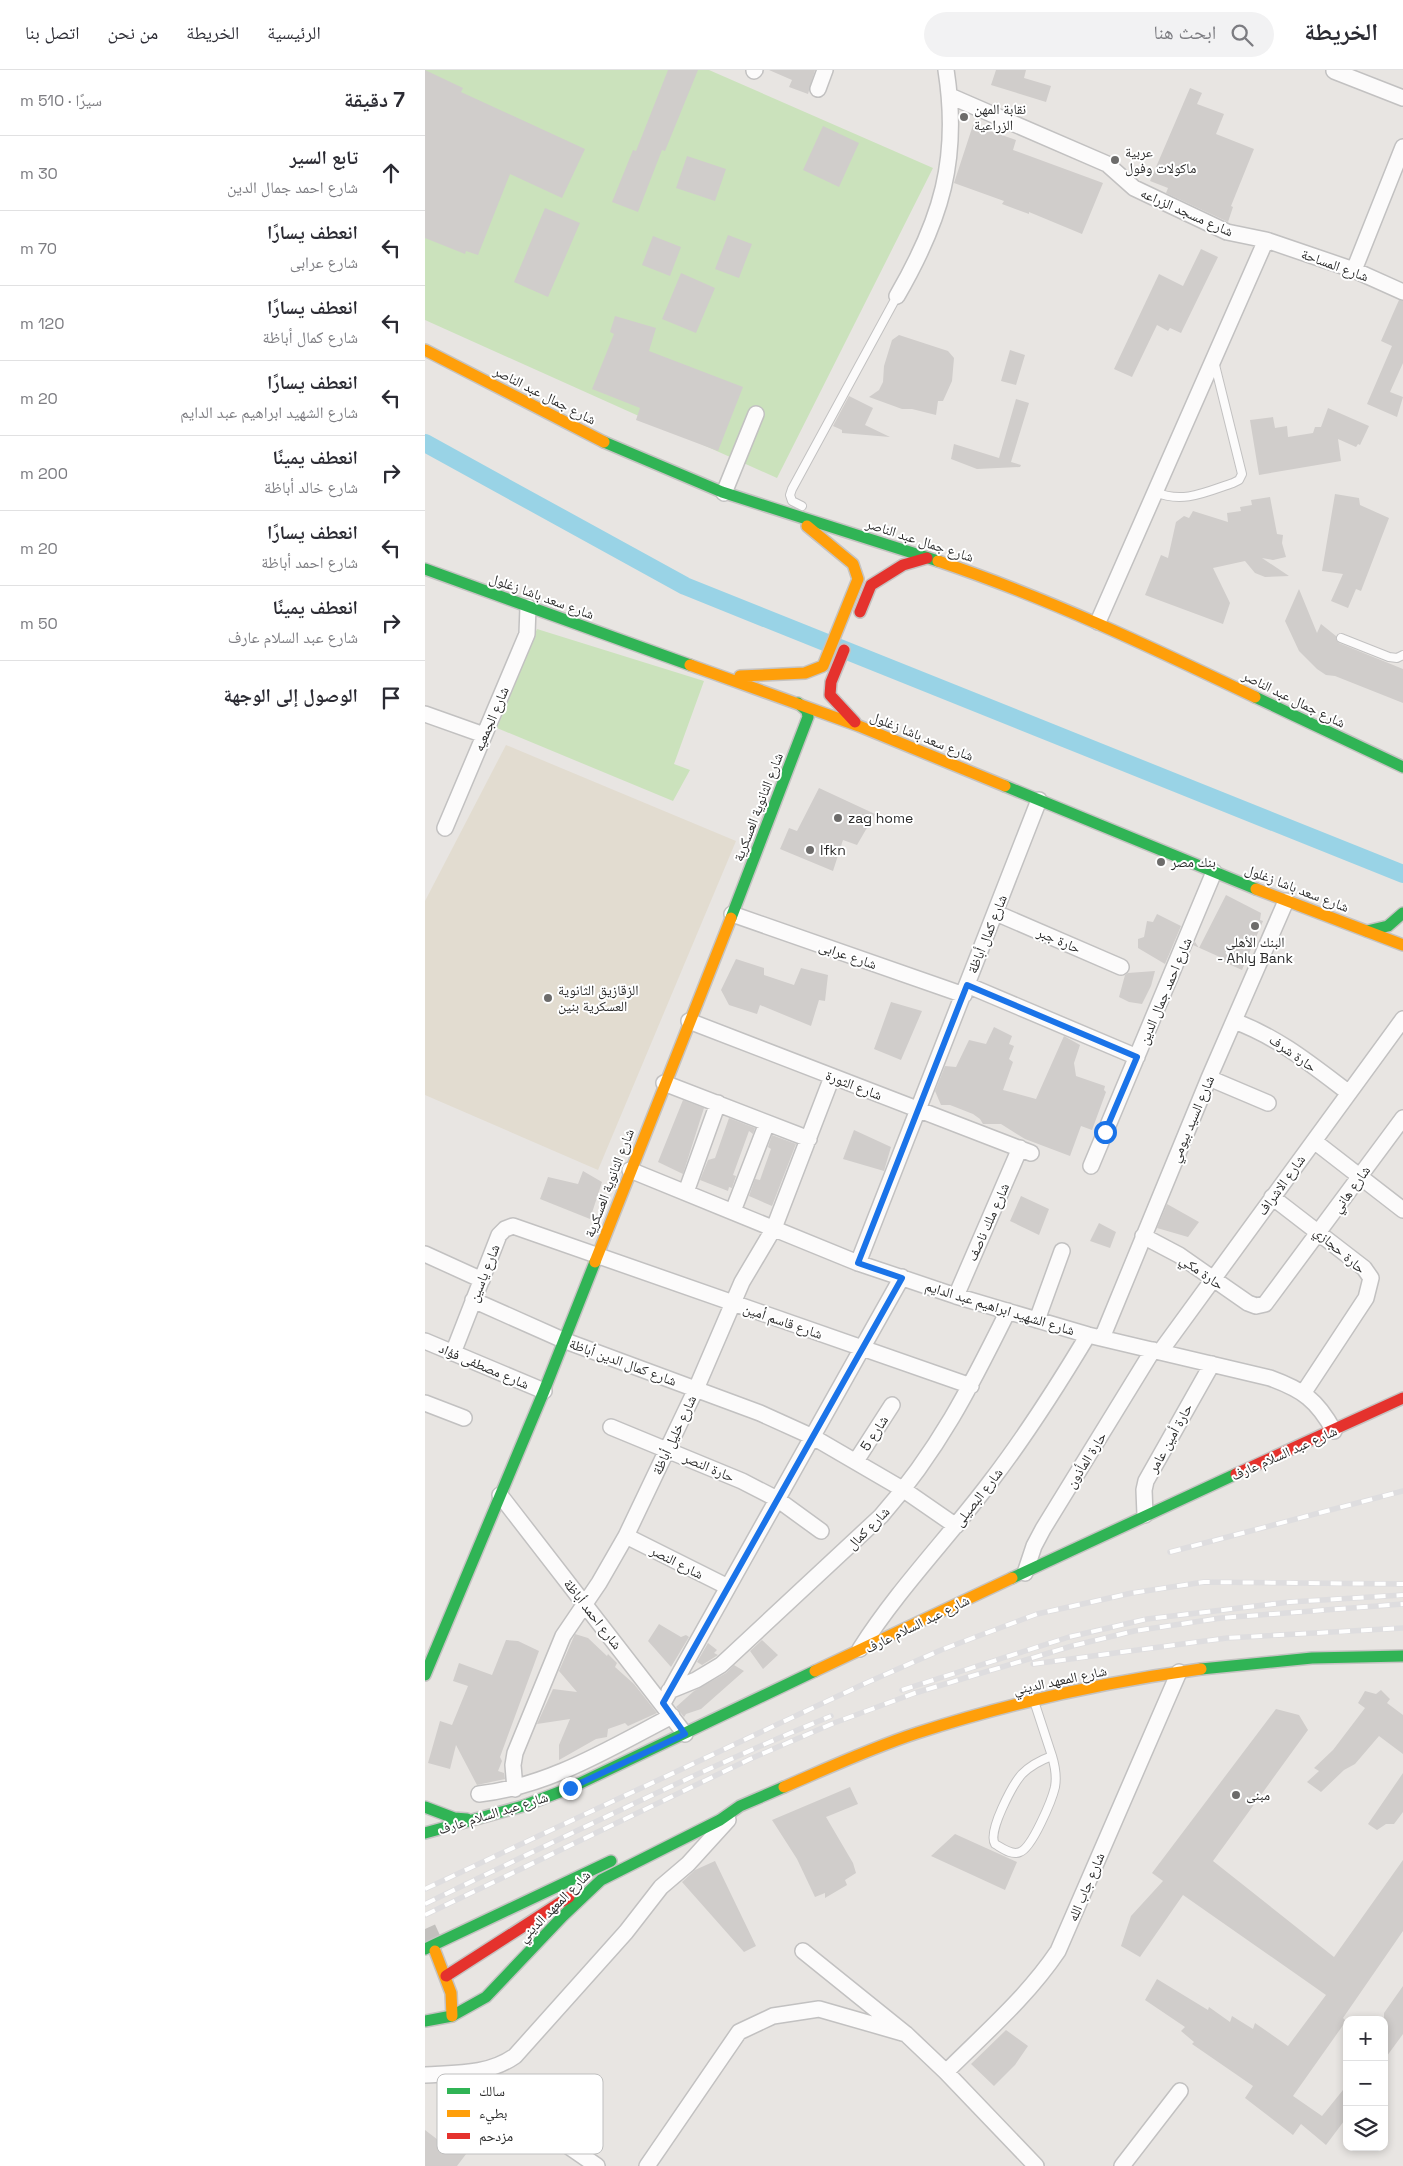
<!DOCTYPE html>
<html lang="ar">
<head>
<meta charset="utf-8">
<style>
	:root { --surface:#fff; --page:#f2f2f3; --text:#2b2b33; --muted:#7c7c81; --line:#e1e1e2 }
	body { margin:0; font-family:"Space Grotesk","Noto Naskh Arabic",sans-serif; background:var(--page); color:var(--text); direction:rtl }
	.controls { position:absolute; right:15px; bottom:15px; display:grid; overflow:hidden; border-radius:10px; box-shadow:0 2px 8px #0003 }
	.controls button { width:45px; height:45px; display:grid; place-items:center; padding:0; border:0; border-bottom:1px solid var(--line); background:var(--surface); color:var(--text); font:25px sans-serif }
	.stop { position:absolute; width:15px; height:15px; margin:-11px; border:4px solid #1a73e8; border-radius:50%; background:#fff }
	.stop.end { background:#1a73e8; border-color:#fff; box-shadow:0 1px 5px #0008 }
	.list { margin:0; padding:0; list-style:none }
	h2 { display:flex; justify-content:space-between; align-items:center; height:65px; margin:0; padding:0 20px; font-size:21px }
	h2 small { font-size:16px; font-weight:400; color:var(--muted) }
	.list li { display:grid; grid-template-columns:32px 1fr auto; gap:15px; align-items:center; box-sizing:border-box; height:75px; padding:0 20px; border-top:1px solid var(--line) }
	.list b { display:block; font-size:19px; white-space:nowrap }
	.list p { margin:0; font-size:16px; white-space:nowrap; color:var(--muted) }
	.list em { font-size:16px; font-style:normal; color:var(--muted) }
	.icon { flex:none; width:28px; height:28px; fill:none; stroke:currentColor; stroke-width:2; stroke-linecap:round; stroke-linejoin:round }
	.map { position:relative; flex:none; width:978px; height:2096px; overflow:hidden; direction:ltr }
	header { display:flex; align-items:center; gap:30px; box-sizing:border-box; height:70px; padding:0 25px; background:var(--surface); border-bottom:1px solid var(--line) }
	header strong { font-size:24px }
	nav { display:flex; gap:28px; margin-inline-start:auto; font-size:18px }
	.search { width:350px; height:45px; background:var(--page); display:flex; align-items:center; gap:12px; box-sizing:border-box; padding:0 18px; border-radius:28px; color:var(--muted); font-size:19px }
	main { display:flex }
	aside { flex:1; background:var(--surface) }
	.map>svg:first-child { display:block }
</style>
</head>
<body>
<header>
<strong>الخريطة</strong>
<div class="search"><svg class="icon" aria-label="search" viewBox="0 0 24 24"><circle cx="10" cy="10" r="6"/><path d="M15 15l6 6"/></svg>ابحث هنا</div>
<nav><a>الرئيسية</a><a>الخريطة</a><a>من نحن</a><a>اتصل بنا</a></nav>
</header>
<main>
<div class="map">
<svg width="978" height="2096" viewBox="0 0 978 2096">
	<rect width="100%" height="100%" fill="#e8e5e2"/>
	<!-- education -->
	<path fill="#e2dcd0" d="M81 675 311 771 173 1100 0 1025V831Z"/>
	<!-- green -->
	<path fill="#cbe2bc" d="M0 0H284L508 98 352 408 0 250Z
		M112 559 279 611 249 694 265 700 248 731 72 658Z"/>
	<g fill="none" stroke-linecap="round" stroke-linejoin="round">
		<!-- canal -->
		<path stroke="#99d3e6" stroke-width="18" d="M0 373 260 516 978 804"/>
	</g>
	<!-- building -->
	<path fill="#d0cdcb" d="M0 0 38 18 36 22 160 79 137 128 85 104 53 185 41 181 40 184 0 168Z
		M243 0H273L240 81 237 80 213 142 187 132 208 80 211 81Z
		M344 0H390L383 24 364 17 367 10Z
		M571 0H601L599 8 626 16 621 32 566 15Z
		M765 18 777 23 772 34 799 44 791 64 829 79 806 136 808 137 803 152 741 123 743 118 725 111Z
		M548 55 591 70 588 80 678 113 657 164 604 142V144L577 134 579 131 529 113Z
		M398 56 434 73 414 117 378 100Z
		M262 86 301 99 290 131 251 118Z
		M120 138 155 153 123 227 89 212Z
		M303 165 327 174 314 208 290 199Z
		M228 166 256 177 245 206 217 195Z
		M776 179 793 187 756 263 745 258 743 261 732 255 707 307 689 299 734 204 758 216Z
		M256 203 290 218 271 263 237 249Z
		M974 230 978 231V293L965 322 978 327 972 347 942 334 967 276 956 271Z
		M190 246 231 258 224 281 318 317 293 381 211 350 215 338 167 319 189 264 185 262Z
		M474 265 523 281 529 288 527 311 518 331H513L511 345 487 339H477L444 327 454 320 458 312 459 296 467 270Z
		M585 280 600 285 591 315 576 311Z
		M424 326 448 338 440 355 465 367 417 363V360L408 356Z
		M591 329 604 333 586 392 596 395 595 397 552 399 526 389 529 374 574 388Z
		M903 338 944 356 935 375 933 374 931 377 913 369 916 391 834 405 825 350 848 347 850 358 862 356 863 367 888 363 890 357H896Z
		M910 424 934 428 935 435 964 448 936 521 931 519 923 538 906 531 918 504 897 501Z
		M845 427 852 464 858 465 857 473 861 487 848 490 837 488 864 506 840 507 830 503 820 491 788 498 805 533 798 554 720 525 736 485 743 488 751 452 759 446 764 448 768 441 803 452 802 443 816 441 815 437 827 435 826 430Z
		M874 519 892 563 896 554 911 566 914 573 978 599V633L910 606 901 605 892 599 874 581 860 551Z
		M394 718 450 744 432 775 418 770 408 801 355 779 364 758 372 761Z
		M801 825 836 843 835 850 838 851 817 900 797 891V888L768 875 770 872 774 878Z
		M732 844 756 856 740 894 713 878V869L719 867 722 851 728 852Z
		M311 889 339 898V905L369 915 376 898 403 905 400 931 394 930 386 956 335 935 332 944 304 935 296 920Z
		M730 901 726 916 717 934 704 932 694 927 700 905 703 903Z
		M466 932 497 941 476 990 449 979Z
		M569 957 587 966 584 974 589 976 584 989 588 992 578 1020 611 1029 639 966 655 975 649 993 651 1006 680 1016 679 1020 681 1022 667 1060 656 1056 645 1086 600 1069 576 1054H558L555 1049 548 1044 525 1035H516L510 1021 520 996 531 997 544 970 561 974Z
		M258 1030 279 1038 258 1104 233 1092Z
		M304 1048 330 1058 328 1064 324 1061 308 1105 311 1106 307 1118 304 1117 303 1121 275 1110 283 1090 290 1088Z
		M429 1060 466 1077 459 1101 418 1089Z
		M347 1065 371 1074 347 1136 324 1126 330 1109 335 1110 346 1079 343 1077Z
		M158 1101 177 1112 165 1149 115 1129 123 1107 153 1114Z
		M596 1126 624 1139 614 1165 585 1151Z
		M742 1134 774 1152 763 1167 732 1158Z
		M674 1153 691 1162 685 1178 665 1171Z
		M234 1554 256 1567 261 1565 264 1567 246 1597 223 1571Z
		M150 1564 163 1568 182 1586 183 1584 192 1593 190 1597 209 1614 232 1643 203 1656 200 1653 183 1659 182 1667 171 1669 134 1690V1675L145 1649 112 1654 128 1619 152 1622 134 1601Z
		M81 1570 93 1571 114 1581 75 1687 77 1691 73 1701 79 1703 80 1709 52 1715 31 1675 25 1699 3 1693 15 1651 27 1655 43 1616 28 1611 34 1593 67 1605Z
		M337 1570 353 1585 338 1599 325 1581Z
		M283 1573 292 1580 289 1583 293 1585 277 1595 272 1592Z
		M309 1595 319 1601 276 1639 261 1644 259 1647 251 1637 269 1621 301 1603Z
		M956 1620 965 1629 962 1633 978 1645V1684L954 1666 930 1694 919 1700 896 1722 882 1712 894 1701 889 1698 908 1680 940 1638 933 1633 940 1621 951 1624Z
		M851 1639 874 1645 883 1660 788 1791 909 1887 978 1790V1861L918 1948 921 1951 868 2026 897 2046 922 2015V2047L901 2075 876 2054 868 2065 820 2028 828 2016 767 1974 769 1972 756 1961 760 1957 720 1930 732 1909 783 1940 784 1937 805 1952 807 1946 828 1959 830 1953 863 1976 901 1925 758 1825 715 1887 696 1876 706 1846 738 1811 727 1803Z
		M978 1703V1742L969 1754H961L952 1760 943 1754Z
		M425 1717 433 1734 401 1747 428 1793 431 1803 420 1810 422 1815 400 1828V1823L390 1827 372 1789 347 1750Z
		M530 1764 592 1792 580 1820 506 1786Z
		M290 1791 331 1876 319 1882 257 1812 270 1800Z
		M978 1916V1964L959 1990V1943Z
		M581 1960 603 1976 590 1995 569 2016 546 1994Z
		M159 2019 178 2031 160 2057 138 2043Z
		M34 2051 54 2067 32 2096H0V2060L17 2073Z"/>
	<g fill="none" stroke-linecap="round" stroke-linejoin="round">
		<!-- primary-tunnel -->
		<path stroke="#c2c0bd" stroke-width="22" stroke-dasharray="22 11" stroke-linecap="butt" d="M0 1859 10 1881"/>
		<defs>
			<path id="lane" d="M730 422C758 434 781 422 808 413L814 410 817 404 789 291
				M377 436 367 431 365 425 367 419 472 226
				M916 568 964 587 972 588 978 585
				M609 1631 627 1686C616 1690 606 1695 597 1704 588 1714 562 1762 570 1774 577 1778 587 1786 595 1782 607 1778 627 1730 630 1717 632 1706 630 1696 627 1686"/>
			<path id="street" d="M329 1 330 0
				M909 1 978 28
				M393 19 400 0
				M525 26 682 94 709 118 802 162 841 170 929 200 978 222
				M929 200 978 77
				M472 226C516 150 535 89 521 0
				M299 423 331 344
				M673 552 841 170
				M0 644 59 665
				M20 758 102 564 103 537
				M571 843 696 897
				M307 844 539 925
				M542 915 712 987
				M264 951 606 1083
				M809 951C853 967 887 995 924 1023
				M784 1008 843 1033
				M239 1013 384 1069
				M889 1071 978 1140
				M666 1096 789 802
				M205 1100 433 1193 531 1226 663 1265 845 1308C878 1320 892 1330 909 1361
				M261 1122 293 1033
				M847 1127 939 1198 946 1208 941 1228 879 1322
				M308 1141 342 1053
				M718 1166 754 1185 823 1233 831 1236 840 1234 978 1048
				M0 1184 57 1210
				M433 1193 614 730
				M531 1226 595 1078
				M48 1230 138 1270 335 1343 388 1367 479 1420 531 1456
				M612 1250 637 1181
				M677 1268 784 1008 861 831
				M0 1271 119 1321
				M735 1282 978 949
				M28 1283 74 1165 80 1159 88 1156 546 1316
				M0 1333 39 1348
				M186 1357 317 1411 352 1429 396 1461
				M431 1391 467 1335
				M75 1425 260 1664
				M720 1445 719 1420 721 1411 787 1294
				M201 1466 303 1517
				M600 1503 609 1476 618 1459 728 1280
				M435 1579C473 1519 524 1467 566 1411 602 1364 633 1315 663 1265
				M244 1621 271 1610 296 1595 456 1446C513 1381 545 1318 583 1241
				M238 1633 477 1207
				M90 1719 88 1695 90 1683 138 1566 174 1513 201 1466 271 1319 317 1212 349 1158 407 1007
				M54 1724C125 1716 185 1678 247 1646
				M378 1881 481 1964 521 2002 611 2096
				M57 2001 78 2031 172 2096
				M521 2002C560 1963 602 1927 633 1881L754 1602
				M0 2005C32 2003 63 2005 90 1986L201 1862 236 1817 263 1794 303 1750
				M222 2096 314 1962 348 1946 394 1939 481 1964
				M697 2096 755 2021"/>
			<path id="fast" d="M179 372 297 422 513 491
				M0 499 265 595
				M830 627 978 697
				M580 716 831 819
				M306 848 383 647 382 641 373 633
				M942 861 963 856 978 843
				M587 1508 811 1404
				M776 1599 887 1588 978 1586
				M0 1605 119 1321 170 1192
				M0 1737 29 1748 42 1749
				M0 1763 98 1736 145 1718 390 1601
				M0 1879 186 1791
				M0 1951 27 1946 61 1927 138 1846 176 1810 295 1750 315 1736 359 1717"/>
			<path id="slow" d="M0 280 179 372
				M513 491C623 528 726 577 830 627
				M265 595 434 656 580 716
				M315 606 380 603 398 596 433 509 428 494 382 456
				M831 819 978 875
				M170 1192 306 848
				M390 1601 587 1508
				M359 1717C403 1698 446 1678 492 1663 584 1633 680 1612 776 1599
				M10 1881 26 1923 27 1946"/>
			<path id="jam" d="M435 542 446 515 478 495 502 488
				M419 580 406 612 405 625 430 652
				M811 1404 978 1328
				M21 1906 144 1827"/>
		</defs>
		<!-- lane casing -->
		<use href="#lane" stroke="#c2c1c1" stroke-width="10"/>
		<!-- street casing -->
		<use href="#street" stroke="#c2c1c1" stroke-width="18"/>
		<!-- fast casing -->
		<use href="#fast" stroke="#c5c3c2" stroke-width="14"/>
		<!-- slow casing -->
		<use href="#slow" stroke="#c5c3c2" stroke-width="14"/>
		<!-- jam casing -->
		<use href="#jam" stroke="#c5c3c2" stroke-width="14"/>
		<!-- lane -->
		<use href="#lane" stroke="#fcfbfb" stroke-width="8"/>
		<!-- street -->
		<use href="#street" stroke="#fcfbfb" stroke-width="15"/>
		<!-- fast -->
		<use href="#fast" stroke="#30b455" stroke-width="11"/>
		<!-- slow -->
		<use href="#slow" stroke="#ff9f0a" stroke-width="11"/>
		<!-- jam -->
		<use href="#jam" stroke="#e5322d" stroke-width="11"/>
		<defs>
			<path id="rail" d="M745 1482 978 1421
				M608 1594 802 1568 978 1558
				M477 1620 644 1567 722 1549 865 1532 978 1525
				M0 1819 441 1613 516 1580 612 1544 707 1523 779 1512 978 1514
				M0 1834C135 1769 268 1703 406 1646
				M0 1845 325 1689 409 1653 490 1623 647 1576 709 1561 796 1548 978 1534"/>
		</defs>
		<!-- rail casing -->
		<use href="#rail" stroke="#dedddf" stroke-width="5.5"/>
		<!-- rail -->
		<use href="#rail" stroke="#fff" stroke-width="4" stroke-dasharray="11" stroke-linecap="butt"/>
	</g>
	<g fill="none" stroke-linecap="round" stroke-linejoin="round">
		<!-- route -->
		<path stroke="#1a73e8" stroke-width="6" d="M145 1718 260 1664 238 1633 477 1208 433 1193 542 915 712 987 680 1062"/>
	</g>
	<!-- markers -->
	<g fill="#6d6c6b" stroke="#fff" stroke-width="2">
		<circle cx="539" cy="47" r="5"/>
		<circle cx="690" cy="90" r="5"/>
		<circle cx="413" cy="748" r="5"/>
		<circle cx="385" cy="780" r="5"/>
		<circle cx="736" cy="792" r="5"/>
		<circle cx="830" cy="856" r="5"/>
		<circle cx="123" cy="928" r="5"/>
		<circle cx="811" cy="1725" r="5"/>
	</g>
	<g text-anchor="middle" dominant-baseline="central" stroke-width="4" stroke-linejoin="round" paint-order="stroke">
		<!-- poi labels -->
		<g font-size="14" fill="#2b2b2b" stroke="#fff" text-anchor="start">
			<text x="549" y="39">نقابة المهن<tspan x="549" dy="16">الزراعية</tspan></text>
			<text x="700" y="82">عربية<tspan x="700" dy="16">ماكولات وفول</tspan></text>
			<text x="423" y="748">zag home</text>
			<text x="395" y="780">lfkn</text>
			<text x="746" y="792">بنك مصر</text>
			<text x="830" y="872" text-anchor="middle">البنك الأهلي<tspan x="830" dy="16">- Ahly Bank</tspan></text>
			<text x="133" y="920">الزقازيق الثانوية<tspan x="133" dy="16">العسكرية بنين</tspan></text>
			<text x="821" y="1725">مبنى</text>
		</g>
		<!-- street labels -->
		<g font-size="14" fill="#2b2b2b" stroke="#fff">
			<text transform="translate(762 142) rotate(24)">شارع مسجد الزراعه</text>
			<text transform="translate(910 195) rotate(20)">شارع المساحة</text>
			<text transform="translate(120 325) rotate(27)">شارع جمال عبد الناصر</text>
			<text transform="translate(495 470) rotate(18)">شارع جمال عبد الناصر</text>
			<text transform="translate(117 526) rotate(20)">شارع سعد باشا زغلول</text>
			<text transform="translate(869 629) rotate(26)">شارع جمال عبد الناصر</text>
			<text transform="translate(66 649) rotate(-67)">شارع الجمعيه</text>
			<text transform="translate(497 666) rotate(22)">شارع سعد باشا زغلول</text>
			<text transform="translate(333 737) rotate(-69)">شارع الثانوية العسكرية</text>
			<text transform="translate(872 818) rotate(21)">شارع سعد باشا زغلول</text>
			<text transform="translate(562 864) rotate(-68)">شارع كمال أباظة</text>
			<text transform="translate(634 870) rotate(23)">حارة جبر</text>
			<text transform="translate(423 885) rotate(19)">شارع عرابى</text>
			<text transform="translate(740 921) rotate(-67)">شارع احمد جمال الدين</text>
			<text transform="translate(868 983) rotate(35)">حارة شرف</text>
			<text transform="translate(429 1015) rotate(21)">شارع الثورة</text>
			<text transform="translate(767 1049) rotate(-67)">شارع السيد بيومي</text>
			<text transform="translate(184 1113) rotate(-69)">شارع الثانوية العسكرية</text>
			<text transform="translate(856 1115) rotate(-54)">شارع الاشراف</text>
			<text transform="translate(926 1119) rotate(-54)">شارع هاني</text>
			<text transform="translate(563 1152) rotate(-66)">شارع ملك ناصف</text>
			<text transform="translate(915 1180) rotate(41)">حارة حجازي</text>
			<text transform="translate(777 1202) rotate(35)">حارة مكي</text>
			<text transform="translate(59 1203) rotate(-68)">شارع ياسين</text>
			<text transform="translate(575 1238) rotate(17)">شارع الشهيد ابراهيم عبد الدايم</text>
			<text transform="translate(358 1251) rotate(19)">شارع قاسم أمين</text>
			<text transform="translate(198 1292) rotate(20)">شارع كمال الدين أباظة</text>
			<text transform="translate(59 1296) rotate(23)">شارع مصطفى فؤاد</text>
			<text transform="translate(449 1363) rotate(-57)">شارع 5</text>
			<text transform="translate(249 1365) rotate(-65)">شارع خليل أباظة</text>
			<text transform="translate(745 1368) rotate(-61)">حارة أمين عامر</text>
			<text transform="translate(859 1383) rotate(-24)">شارع عبد السلام عارف</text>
			<text transform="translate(661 1390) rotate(-58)">حارة المأذون</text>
			<text transform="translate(284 1397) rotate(23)">حارة النصر</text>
			<text transform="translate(553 1427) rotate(-52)">شارع البصيلى</text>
			<text transform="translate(443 1458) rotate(-45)">شارع كمال</text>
			<text transform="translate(252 1492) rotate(27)">شارع النصر</text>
			<text transform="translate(168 1544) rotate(52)">شارع احمد أباظة</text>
			<text transform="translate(492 1554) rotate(-26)">شارع عبد السلام عارف</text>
			<text transform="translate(635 1610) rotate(-12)">شارع المعهد الديني</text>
			<text transform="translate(68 1743) rotate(-17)">شارع عبد السلام عارف</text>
			<text transform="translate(661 1817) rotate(-67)">شارع جاب الله</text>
			<text transform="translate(129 1836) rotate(-45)">شارع المعهد الديني</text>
		</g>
	</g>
	<!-- legend -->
	<rect x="12" y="2004" width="166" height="80" rx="8" fill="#fff" stroke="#bfbfbf" stroke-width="1"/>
	<rect x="22" y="2018" width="23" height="6" fill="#30b455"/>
	<rect x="22" y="2040" width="23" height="7" fill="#ff9f0a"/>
	<rect x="22" y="2063" width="23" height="6" fill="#e5322d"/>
	<g font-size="14" fill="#2b2b2b">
		<text x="54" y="2026">سالك</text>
		<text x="54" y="2048">بطيء</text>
		<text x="54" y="2071">مزدحم</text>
	</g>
</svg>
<div class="controls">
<button>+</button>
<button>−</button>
<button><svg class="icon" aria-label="layers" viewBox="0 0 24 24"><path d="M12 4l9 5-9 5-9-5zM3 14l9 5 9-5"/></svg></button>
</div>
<div class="stop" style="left:680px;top:1062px"></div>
<div class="stop end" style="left:145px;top:1718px"></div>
</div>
<aside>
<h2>7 دقيقة<small>سيرًا · 510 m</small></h2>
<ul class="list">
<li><svg class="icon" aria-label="ahead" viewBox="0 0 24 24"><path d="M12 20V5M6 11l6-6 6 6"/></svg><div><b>تابع السير</b><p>شارع احمد جمال الدين</p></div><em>30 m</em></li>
<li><svg class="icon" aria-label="left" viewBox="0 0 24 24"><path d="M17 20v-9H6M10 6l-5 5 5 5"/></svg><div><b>انعطف يسارًا</b><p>شارع عرابى</p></div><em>70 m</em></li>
<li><svg class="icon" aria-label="left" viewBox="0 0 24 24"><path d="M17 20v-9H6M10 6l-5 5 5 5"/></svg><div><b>انعطف يسارًا</b><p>شارع كمال أباظة</p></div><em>120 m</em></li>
<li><svg class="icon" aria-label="left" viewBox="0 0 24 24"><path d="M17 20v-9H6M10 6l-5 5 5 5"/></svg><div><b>انعطف يسارًا</b><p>شارع الشهيد ابراهيم عبد الدايم</p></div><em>20 m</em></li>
<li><svg class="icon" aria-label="right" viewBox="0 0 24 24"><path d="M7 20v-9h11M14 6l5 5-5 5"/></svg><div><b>انعطف يمينًا</b><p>شارع خالد أباظة</p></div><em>200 m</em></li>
<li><svg class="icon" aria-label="left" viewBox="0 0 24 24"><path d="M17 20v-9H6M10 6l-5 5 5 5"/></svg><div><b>انعطف يسارًا</b><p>شارع احمد أباظة</p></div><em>20 m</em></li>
<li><svg class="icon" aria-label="right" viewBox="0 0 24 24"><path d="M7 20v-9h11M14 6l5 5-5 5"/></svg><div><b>انعطف يمينًا</b><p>شارع عبد السلام عارف</p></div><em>50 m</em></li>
<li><svg class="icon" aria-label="arrive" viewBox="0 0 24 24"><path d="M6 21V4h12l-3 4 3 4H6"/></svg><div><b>الوصول إلى الوجهة</b></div></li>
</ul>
</aside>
</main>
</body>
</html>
